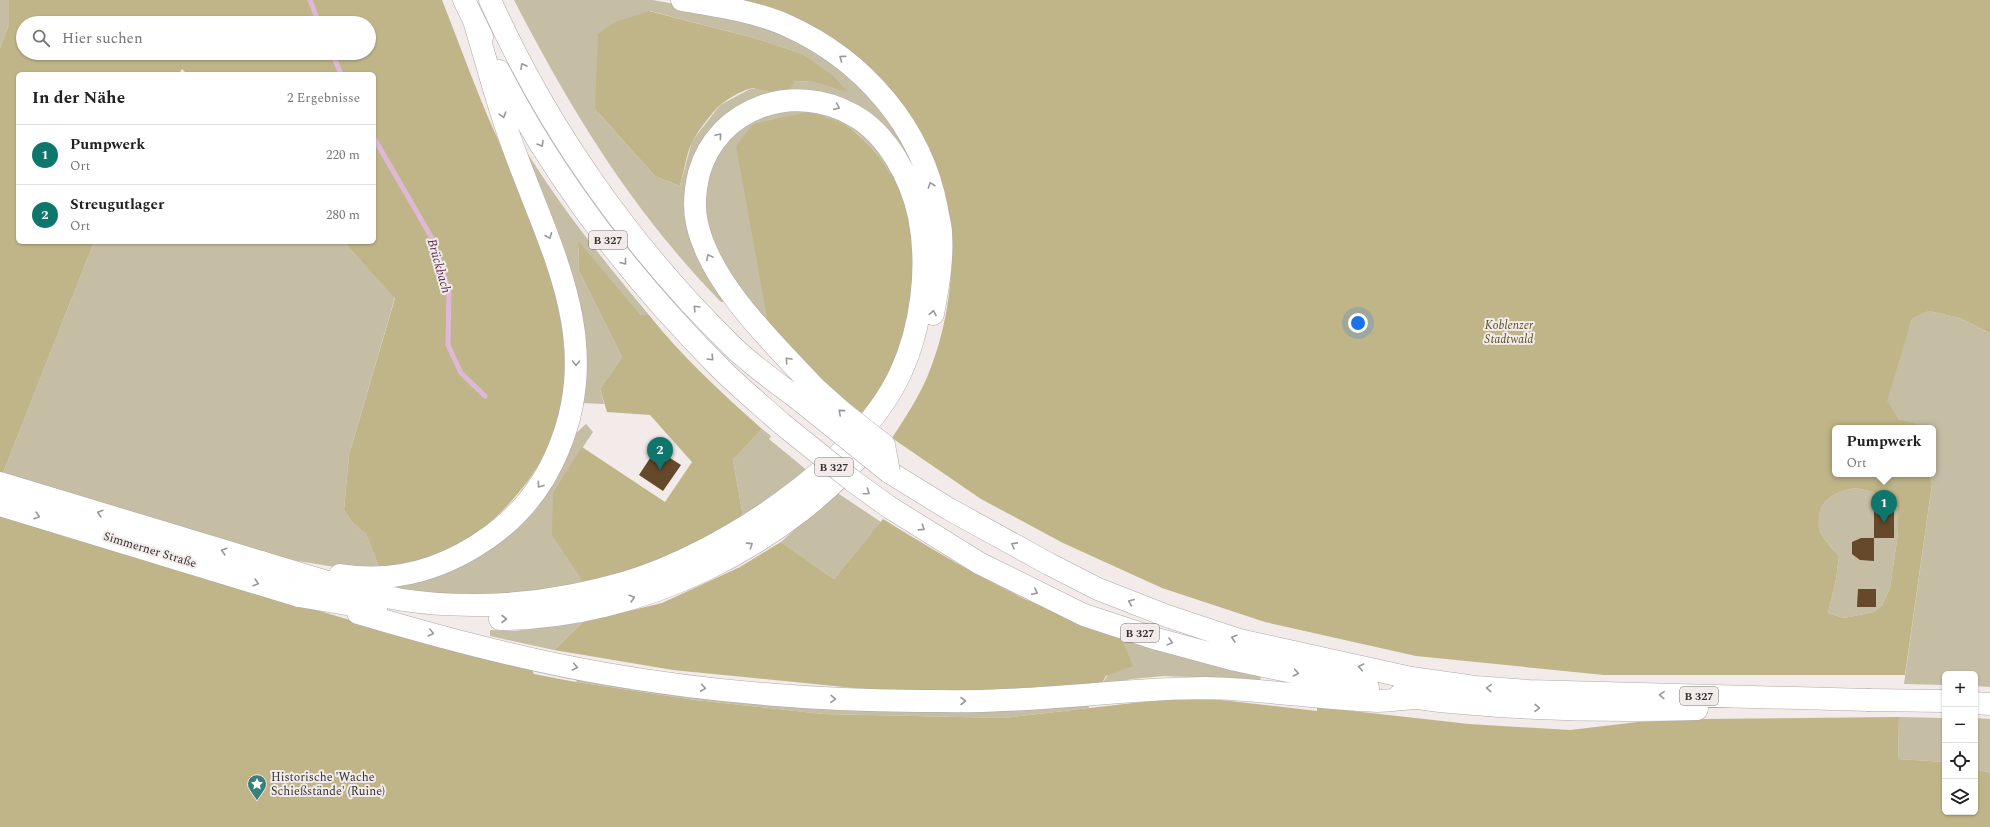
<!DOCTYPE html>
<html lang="de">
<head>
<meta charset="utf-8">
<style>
	:root { --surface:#fff; --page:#f2f2f2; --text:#222; --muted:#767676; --line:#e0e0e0; --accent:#0f766e }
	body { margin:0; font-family:Spectral,serif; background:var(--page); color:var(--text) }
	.controls { position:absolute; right:12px; bottom:12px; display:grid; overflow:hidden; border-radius:6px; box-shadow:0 1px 3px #0004 }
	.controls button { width:36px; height:36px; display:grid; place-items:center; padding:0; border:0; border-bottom:1px solid var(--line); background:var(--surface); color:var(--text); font:20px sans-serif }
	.you { position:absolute; left:1358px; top:323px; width:14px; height:14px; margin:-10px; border:3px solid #fff; border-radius:50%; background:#1a73e8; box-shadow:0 0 0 6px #1a73e833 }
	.badge { display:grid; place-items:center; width:26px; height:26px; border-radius:50%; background:var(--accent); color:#fff; font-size:13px; font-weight:700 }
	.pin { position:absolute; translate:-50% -33px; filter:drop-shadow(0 1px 2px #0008) }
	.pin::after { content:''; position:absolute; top:21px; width:14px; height:12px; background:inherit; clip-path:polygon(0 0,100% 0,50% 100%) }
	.popup { position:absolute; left:1832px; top:425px; width:104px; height:52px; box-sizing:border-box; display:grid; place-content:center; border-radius:6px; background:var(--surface); filter:drop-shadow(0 1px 3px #0005); font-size:13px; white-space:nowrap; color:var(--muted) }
	.popup b { font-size:15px; color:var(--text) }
	.popup::after { content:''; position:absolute; left:50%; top:100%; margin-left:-8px; border:8px solid transparent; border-top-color:var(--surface) }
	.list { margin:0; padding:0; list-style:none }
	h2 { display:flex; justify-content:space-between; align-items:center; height:52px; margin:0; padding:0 16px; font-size:17px }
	h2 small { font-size:13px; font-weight:400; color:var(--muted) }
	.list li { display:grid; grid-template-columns:26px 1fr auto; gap:12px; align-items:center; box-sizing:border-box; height:60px; padding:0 16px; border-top:1px solid var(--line) }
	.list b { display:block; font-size:15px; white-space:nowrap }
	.list p { margin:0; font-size:13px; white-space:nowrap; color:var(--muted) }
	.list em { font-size:13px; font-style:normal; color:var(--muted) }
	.icon { flex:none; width:22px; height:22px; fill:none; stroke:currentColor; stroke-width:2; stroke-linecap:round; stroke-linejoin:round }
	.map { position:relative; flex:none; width:1990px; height:827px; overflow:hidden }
	.search { position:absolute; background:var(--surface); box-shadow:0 1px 3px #0004; left:16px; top:16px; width:360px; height:44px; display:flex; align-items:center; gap:10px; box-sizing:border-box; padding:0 14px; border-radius:22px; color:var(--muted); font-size:15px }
	.panel { position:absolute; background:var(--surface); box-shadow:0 1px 3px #0004; left:16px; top:72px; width:360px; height:172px; border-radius:6px }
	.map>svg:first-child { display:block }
</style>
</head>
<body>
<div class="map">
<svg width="1990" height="827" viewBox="0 0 1990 827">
	<rect width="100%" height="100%" fill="#f2ebea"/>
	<!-- green -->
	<path fill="#c5bea4" d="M0 0H9V25L0 48Z
		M514 0H652L681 5 779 29 856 76 918 162 914 178 890 138 783 93 794 81 813 82 847 91 803 54 758 39 650 11 595 109 655 176 680 186 692 141 720 105 750 89H760L775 95 690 176 725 302H721C633 212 572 112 514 0Z
		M815 109 866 133 895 168 890 176C882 157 864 137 847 126 840 122 833 120 826 117L829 387 788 351 716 257 701 201 712 156 746 120 762 111Z
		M525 149C561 208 604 261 649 315H641L578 242 579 271 622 357 600 389 604 404 582 403Z
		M94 242H344L395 297 349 455 344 510 352 522 366 534 380 569 342 568 291 560 3 473Z
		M1929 311 1960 318 1990 333V687L1975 686V674H1945V685L1904 684 1932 484 1930 474H1933V428H1921L1920 425 1899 419 1886 401 1912 319Z
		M586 424 593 432 553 492 586 586 461 599 378 585 463 563 575 434Z
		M762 429 771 436 769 439 809 472 744 522 733 460Z
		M1855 488 1869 491 1892 500 1898 509V533L1890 588 1882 605 1874 612 1844 618 1828 613 1836 579 1839 556C1832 548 1825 541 1820 532 1818 527 1819 522 1819 516 1821 498 1839 491 1855 488Z
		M836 492 881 522 834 579 781 542Z
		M583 622 554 650 490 636V630L514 631Z
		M1122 639 1261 677 1260 680 1164 676 1132 679 1101 685 1126 649Z
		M574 674 1088 703 1089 708 1004 718 823 714 695 700 577 682Z
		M1899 717 1945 718V762L1898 759Z
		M1975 718 1990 719V773L1975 769Z"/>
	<!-- forest -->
	<path fill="#bfb589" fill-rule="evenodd" d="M9 0H442C460 45 476 91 496 135 545 250 613 389 514 498 497 518 466 546 441 555 421 561 400 564 380 569L366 534 352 522 344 510 349 455 395 298 344 242H374V74H187L182 69 179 74H18V242H94L3 473 0 472V48L9 25ZM23 23H369V53H23Z
		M716 0H1990V333L1960 318 1929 311 1912 319 1887 401 1899 419 1921 425V428H1835V474H1930L1932 484 1905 675H1604L1416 656 1265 622 1162 588 1063 543 981 499 892 438C905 418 919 397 928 375 946 331 954 281 951 234L879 81ZM1855 488 1869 491 1892 500 1898 509V533L1890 588 1882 605 1874 612 1844 618 1828 613 1836 579 1839 556C1832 548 1825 541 1820 532 1818 527 1819 521 1819 516 1821 498 1839 491 1855 488Z
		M649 11 758 39 803 54 832 75 848 92 813 82 794 81C786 107 763 85 749 89 741 91 726 100 720 105 713 111 696 134 692 142 686 155 684 172 680 186L655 176 595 109 598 34 615 22Z
		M809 112C821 116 836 119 847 126 864 138 882 157 890 175L895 168 909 204 916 291 899 358 865 416 829 387 768 323 736 146 753 124Z
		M578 241 641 315H649C682 357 722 393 762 429L733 460 744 522 682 554 586 586 552 535 553 492 582 447 665 502 692 462 650 415 607 412 600 389 622 357 579 271Z
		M0 515 373 627 529 665 534 674 570 681 695 700 823 714 1004 718 1159 700H1221L1317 711V707L1469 724 1570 730 1638 722 1705 719 1899 717 1898 759 1945 762V812H1975V769L1990 773V827H0Z
		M883 519C930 548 977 576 1027 600 1058 614 1091 625 1122 639L1133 666 1106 676 1101 685 999 691H884L673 670 554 650 583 622 662 603 740 567 781 542 834 579Z"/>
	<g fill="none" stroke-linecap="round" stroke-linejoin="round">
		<!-- stream -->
		<path stroke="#dfb8d6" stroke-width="5" d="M310 0 319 23
			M332 53 341 74
			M374 138 433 240 449 291 448 345 461 373 485 396"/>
	</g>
	<!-- building -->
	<path fill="#66482a" d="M656 449 681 465 663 491 639 475Z
		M1874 508H1894V538H1874Z
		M1861 538H1874V561L1860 560 1852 554V542Z
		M1858 589H1876V607H1857Z"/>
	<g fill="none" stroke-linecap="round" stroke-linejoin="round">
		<defs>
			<path id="minor" d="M0 483 261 562
				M0 505 299 596"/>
			<path id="major" d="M1869 700 1945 701
				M1975 703 1990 704"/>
			<path id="highway" d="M464 0 482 37
				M490 0C547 128 631 247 731 345 752 366 779 384 802 402
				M682 0C717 6 755 11 788 26 863 60 922 127 937 209 938 217 941 225 941 233 943 260 938 287 933 314
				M499 71C556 182 634 282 721 369 740 388 762 406 782 424
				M889 472 949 509 1049 564 1098 589 1167 616 1239 640 1411 678 1475 687 1528 691 1869 700
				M889 507 979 563 1084 615 1157 639 1231 659 1368 688
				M261 562C308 576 355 592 403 600 478 611 555 603 627 582 721 554 858 464 900 374 922 327 929 266 919 216 911 179 888 134 853 115 795 82 718 106 699 173 695 190 693 206 697 223 710 284 774 344 815 388
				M340 575C395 584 447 568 492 535 522 513 545 483 559 448 605 337 547 244 511 141 497 103 487 63 475 24
				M299 596 376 609
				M358 613C439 637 523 660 607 674 710 692 813 700 917 701 945 701 974 702 1003 700 1070 698 1138 688 1206 688 1263 689 1320 699 1377 701 1389 701 1402 699 1414 698
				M500 619C638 619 789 546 875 438
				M1400 695C1432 702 1466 703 1499 706 1565 710 1631 711 1697 709"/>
		</defs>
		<!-- minor casing -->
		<use href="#minor" stroke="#afa9a8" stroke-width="23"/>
		<!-- major casing -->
		<use href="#major" stroke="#afa9a8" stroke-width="23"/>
		<!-- highway casing -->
		<use href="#highway" stroke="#afa9a8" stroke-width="23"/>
		<!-- minor -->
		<use href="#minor" stroke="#fff" stroke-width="22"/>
		<!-- major -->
		<use href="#major" stroke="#fff" stroke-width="22"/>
		<!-- highway -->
		<use href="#highway" stroke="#fff" stroke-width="22"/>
		<defs>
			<path id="highway-bridge" d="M815 388 843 413 884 445 889 472
				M802 402 889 472
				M782 424 853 481 889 507"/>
		</defs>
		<!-- highway-bridge casing -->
		<use href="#highway-bridge" stroke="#afa9a8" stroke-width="23" stroke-linecap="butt"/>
		<!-- highway-bridge -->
		<use href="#highway-bridge" stroke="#fff" stroke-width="22"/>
	</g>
	<!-- one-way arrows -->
	<defs><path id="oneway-chevron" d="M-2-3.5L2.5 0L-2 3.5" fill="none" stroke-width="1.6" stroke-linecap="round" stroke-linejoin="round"/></defs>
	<g stroke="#9a9898">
		<use href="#oneway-chevron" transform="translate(842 58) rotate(-143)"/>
		<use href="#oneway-chevron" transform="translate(523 66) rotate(-119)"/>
		<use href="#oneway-chevron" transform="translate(837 107) rotate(24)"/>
		<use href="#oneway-chevron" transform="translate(503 115) rotate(73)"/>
		<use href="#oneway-chevron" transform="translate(719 136) rotate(-50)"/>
		<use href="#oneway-chevron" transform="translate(541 144) rotate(59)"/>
		<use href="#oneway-chevron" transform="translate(931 185) rotate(-109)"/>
		<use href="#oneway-chevron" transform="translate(549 236) rotate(68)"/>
		<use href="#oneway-chevron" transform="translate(709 257) rotate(-118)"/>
		<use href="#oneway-chevron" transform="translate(624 262) rotate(52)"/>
		<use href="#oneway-chevron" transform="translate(696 308) rotate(-134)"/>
		<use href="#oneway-chevron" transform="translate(933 313) rotate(-79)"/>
		<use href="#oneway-chevron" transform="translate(711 358) rotate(46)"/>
		<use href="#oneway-chevron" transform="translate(788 360) rotate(-133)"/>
		<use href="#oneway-chevron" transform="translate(576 363) rotate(92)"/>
		<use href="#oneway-chevron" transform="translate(841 412) rotate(-139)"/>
		<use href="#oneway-chevron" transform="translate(540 485) rotate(126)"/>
		<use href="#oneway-chevron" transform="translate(867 492) rotate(35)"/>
		<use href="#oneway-chevron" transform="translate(100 513) rotate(-163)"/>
		<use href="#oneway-chevron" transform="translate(37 516) rotate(16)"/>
		<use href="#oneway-chevron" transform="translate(922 528) rotate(33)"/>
		<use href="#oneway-chevron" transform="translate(750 545) rotate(-33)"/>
		<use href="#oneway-chevron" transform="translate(1014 545) rotate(-151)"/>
		<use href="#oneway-chevron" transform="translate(224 551) rotate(-163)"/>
		<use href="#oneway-chevron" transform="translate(256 583) rotate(17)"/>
		<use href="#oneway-chevron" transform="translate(1035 592) rotate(27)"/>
		<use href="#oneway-chevron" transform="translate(632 598) rotate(-16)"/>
		<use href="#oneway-chevron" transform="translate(1131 602) rotate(-158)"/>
		<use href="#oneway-chevron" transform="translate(504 619)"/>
		<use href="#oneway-chevron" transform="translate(431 633) rotate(14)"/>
		<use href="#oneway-chevron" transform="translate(1234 638) rotate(-163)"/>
		<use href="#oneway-chevron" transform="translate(1170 642) rotate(15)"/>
		<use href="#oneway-chevron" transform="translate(575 667) rotate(12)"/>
		<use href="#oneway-chevron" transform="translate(1361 667) rotate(-168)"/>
		<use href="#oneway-chevron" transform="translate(1296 673) rotate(12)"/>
		<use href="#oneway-chevron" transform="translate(703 688) rotate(8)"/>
		<use href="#oneway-chevron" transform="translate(1489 688) rotate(-176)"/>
		<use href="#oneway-chevron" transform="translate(1662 695) rotate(-178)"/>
		<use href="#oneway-chevron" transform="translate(833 699) rotate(2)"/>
		<use href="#oneway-chevron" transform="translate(963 701)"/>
		<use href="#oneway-chevron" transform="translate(1537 708) rotate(2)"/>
	</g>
	<!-- icons -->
	<defs>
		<symbol id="sight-pin" viewBox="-11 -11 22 30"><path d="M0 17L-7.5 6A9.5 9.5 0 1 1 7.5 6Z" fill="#39807a" stroke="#f2ebea"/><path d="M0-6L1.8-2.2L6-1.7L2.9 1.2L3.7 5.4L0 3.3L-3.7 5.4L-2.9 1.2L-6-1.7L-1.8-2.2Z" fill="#fff"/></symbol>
	</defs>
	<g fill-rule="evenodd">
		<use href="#sight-pin" x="246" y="773" width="22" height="30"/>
	</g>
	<g text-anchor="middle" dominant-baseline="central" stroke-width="4" stroke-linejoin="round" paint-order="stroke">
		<!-- shield labels -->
		<g fill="#f2ebea" stroke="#6e6a69" stroke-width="1">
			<rect x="589" y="231" width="38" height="18" rx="3"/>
			<rect x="815" y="458" width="38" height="18" rx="3"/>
			<rect x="1121" y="624" width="38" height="18" rx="3"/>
			<rect x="1680" y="687" width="38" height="18" rx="3"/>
		</g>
		<g font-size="11" font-weight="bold" fill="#353232">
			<text x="608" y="240">B 327</text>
			<text x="834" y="467">B 327</text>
			<text x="1140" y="633">B 327</text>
			<text x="1699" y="696">B 327</text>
		</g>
		<!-- park labels -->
		<g font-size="12" font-style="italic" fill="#5a4e19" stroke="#f2ebea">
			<text x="1509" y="325">Koblenzer<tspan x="1509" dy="14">Stadtwald</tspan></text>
		</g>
		<!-- street labels -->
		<g font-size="12" fill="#353232" stroke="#f2ebea">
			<text transform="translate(150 550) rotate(17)">Simmerner Straße</text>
		</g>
		<!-- poi labels -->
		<g font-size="12" fill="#353232" stroke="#f2ebea" text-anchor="start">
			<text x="271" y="777">Historische 'Wache<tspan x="271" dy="14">Schießstände' (Ruine)</tspan></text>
		</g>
		<!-- water labels -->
		<g font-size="13" font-style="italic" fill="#56264d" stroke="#f2ebea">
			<text transform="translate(439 266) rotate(74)">Brückbach</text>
		</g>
	</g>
</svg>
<div class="controls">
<button>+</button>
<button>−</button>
<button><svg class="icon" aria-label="locate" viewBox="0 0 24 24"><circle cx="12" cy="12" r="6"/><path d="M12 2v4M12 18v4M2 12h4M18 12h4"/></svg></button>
<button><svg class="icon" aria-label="layers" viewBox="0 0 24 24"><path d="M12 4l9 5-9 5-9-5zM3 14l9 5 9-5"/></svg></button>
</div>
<div class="you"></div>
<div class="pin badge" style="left:1884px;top:523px">1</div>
<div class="popup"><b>Pumpwerk</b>Ort</div>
<div class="pin badge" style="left:660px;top:470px">2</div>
<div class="search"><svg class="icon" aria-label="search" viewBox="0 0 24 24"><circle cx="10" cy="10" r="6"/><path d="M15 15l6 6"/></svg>Hier suchen</div>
<section class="panel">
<h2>In der Nähe<small>2 Ergebnisse</small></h2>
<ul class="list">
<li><span class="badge">1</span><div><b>Pumpwerk</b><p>Ort</p></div><em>220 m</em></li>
<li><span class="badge">2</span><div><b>Streugutlager</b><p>Ort</p></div><em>280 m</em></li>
</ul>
</section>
</div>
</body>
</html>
